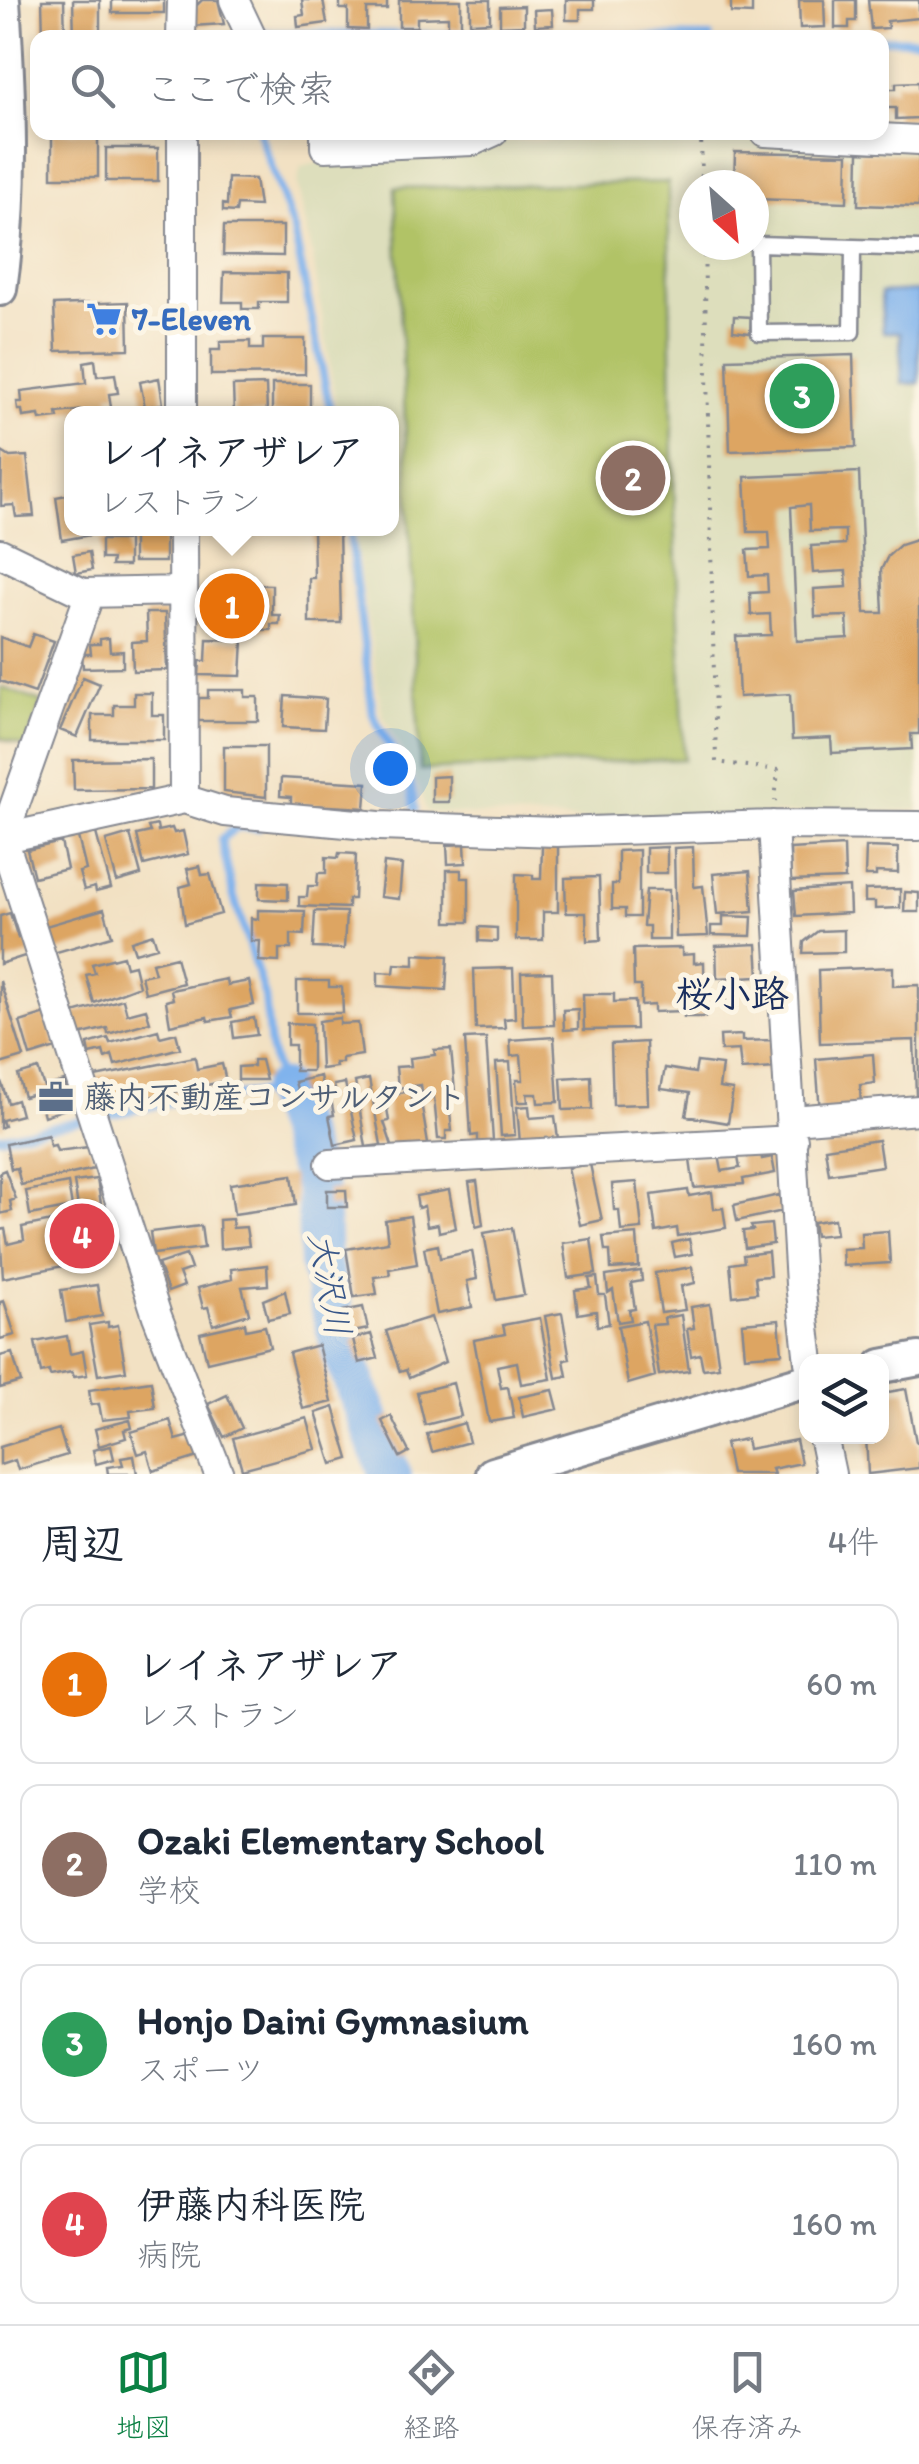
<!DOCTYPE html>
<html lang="ja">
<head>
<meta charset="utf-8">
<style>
	:root { --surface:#fff; --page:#f2f2f3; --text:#1f2937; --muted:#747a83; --line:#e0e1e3; --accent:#0b8043 }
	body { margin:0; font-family:Itim,"Klee One",sans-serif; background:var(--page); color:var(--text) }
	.controls { position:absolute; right:30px; bottom:30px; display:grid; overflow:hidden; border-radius:20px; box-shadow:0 5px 15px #0003 }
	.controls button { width:90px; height:90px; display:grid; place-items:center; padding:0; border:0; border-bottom:2px solid var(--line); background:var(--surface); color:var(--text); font:50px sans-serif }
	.compass { position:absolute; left:679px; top:170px; width:90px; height:90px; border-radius:50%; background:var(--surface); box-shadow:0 5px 15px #0003; rotate:153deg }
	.you { position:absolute; left:390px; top:768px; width:35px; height:35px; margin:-25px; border:8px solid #fff; border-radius:50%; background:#1a73e8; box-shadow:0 0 0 15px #1a73e833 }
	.badge { display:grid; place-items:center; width:65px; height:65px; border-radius:50%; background:var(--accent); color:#fff; font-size:32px; font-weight:700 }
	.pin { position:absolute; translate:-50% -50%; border:5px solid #fff; box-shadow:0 2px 10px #0006 }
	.popup { position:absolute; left:64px; top:406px; width:335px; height:130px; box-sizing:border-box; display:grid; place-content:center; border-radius:20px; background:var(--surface); filter:drop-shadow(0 2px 8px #0005); font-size:32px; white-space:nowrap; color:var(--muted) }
	.popup b { font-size:38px; color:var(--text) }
	.popup::after { content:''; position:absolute; left:50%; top:100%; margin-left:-20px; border:20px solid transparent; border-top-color:var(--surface) }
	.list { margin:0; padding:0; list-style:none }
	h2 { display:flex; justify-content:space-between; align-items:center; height:130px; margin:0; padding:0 40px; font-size:42px }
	h2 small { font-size:32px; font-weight:400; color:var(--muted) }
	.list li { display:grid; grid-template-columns:65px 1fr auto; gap:30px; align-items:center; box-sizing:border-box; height:160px; margin:0 20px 20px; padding:0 20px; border:2px solid var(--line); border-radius:20px }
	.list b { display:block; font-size:38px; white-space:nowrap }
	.list p { margin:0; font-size:32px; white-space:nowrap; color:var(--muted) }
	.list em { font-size:32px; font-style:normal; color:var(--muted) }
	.icon { flex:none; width:55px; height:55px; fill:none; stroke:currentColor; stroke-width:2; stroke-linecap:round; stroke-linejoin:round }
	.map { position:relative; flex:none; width:919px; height:1474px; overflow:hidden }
	.search { position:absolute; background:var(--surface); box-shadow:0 5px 15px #0003; left:30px; right:30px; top:30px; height:110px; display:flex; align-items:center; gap:25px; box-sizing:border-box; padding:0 35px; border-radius:20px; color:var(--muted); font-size:38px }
	.sheet { height:850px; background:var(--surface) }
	nav { display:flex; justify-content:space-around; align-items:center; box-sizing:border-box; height:140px; border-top:2px solid var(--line); background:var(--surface); font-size:28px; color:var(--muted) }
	nav a { display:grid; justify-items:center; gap:5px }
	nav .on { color:var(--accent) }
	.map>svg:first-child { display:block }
</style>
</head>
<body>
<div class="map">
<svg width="919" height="1474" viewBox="0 0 919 1474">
	<rect width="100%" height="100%" fill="#fcf5e5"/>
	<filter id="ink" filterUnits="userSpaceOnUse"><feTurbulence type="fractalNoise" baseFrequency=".01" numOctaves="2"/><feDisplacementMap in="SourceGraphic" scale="20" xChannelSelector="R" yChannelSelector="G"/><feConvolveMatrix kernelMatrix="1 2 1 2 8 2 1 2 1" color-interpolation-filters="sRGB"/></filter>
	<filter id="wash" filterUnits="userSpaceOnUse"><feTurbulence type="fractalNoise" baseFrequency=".0048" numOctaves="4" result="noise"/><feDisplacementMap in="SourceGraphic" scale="40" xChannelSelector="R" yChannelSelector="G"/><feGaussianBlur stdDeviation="2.25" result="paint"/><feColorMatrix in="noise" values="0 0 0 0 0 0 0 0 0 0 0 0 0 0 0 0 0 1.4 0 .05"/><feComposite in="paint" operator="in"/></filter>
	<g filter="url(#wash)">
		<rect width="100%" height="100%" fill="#f2e1c3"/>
		<!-- built -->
		<path fill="#dddebc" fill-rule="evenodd" d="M719 138 919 150V810L585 820 427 812 412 768 382 714 354 529 392 528V414L337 413 313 256 297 183 301 167 325 161 462 156 503 141ZM694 185H754V245H694Z"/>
		<!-- green -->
		<path fill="#b1c366" stroke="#667962" stroke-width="2.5" d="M668 182 673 460 684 759 420 770 395 188Z
			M1 687 42 702 26 747 0 738Z"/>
		<!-- water -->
		<path fill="#80b3ed" stroke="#4e71a6" stroke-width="2.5" d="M919 291V383L902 384 900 332H883L881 293Z"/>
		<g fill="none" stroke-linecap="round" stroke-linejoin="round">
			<!-- stream -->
			<path stroke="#80b3ed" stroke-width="8" d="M264 33 710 38
				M882 39 919 40
				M259 132 294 231 331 414
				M349 528 373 715 410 784 415 809
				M0 1137 183 1100 282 1091 270 1048 265 997 233 894 221 839 237 827 258 828"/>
			<!-- river -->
			<path stroke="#80b3ed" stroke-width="42" d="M282 1091 317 1189 320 1264 343 1352 390 1474"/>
		</g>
		<g id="blocks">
			<!-- building -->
			<path fill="#dda562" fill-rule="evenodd" d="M42 0H64L65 38H43Z
				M73 0H100V38H74Z
				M112 0H164V13H112Z
				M202 0H218L224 24 192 26 190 12Z
				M302 0H323L327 23 298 27 297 16 304 15Z
				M340 0H387V9H367V30L348 29V9H340Z
				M399 0H461V29H448V17L417 18V27H399Z
				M470 0H490V22L470 23Z
				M566 0H594V9H580V20H566Z
				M731 0H752V14L731 13Z
				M799 0H824L825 27 800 28Z
				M835 0H856V21H849V28H835Z
				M868 0H919V18L887 21 888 28 871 29Z
				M524 6V25L500 26V7Z
				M552 9 553 25 535 26 534 10Z
				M918 82 919 118 896 119V108H882V89H896V83Z
				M52 132H98V177H52Z
				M106 148H158V181H106Z
				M735 152 848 154 847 202 754 199V185H734Z
				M859 152 919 154V207L858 205Z
				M228 178 255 179 259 206 237 205 236 212 223 211V204L227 205Z
				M224 226H283V256L223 255Z
				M224 272 287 273V302H259V309H242V302H223Z
				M128 302 129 349 56 351 54 305Z
				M734 316 751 317 750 333 733 331Z
				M263 339H305V374L211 375V350H220V342L250 341V349H263Z
				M853 355 856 447 730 451 727 359Z
				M95 360 97 376 115 374 118 393 109 394 112 414H86L85 410 57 413 58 418 40 420 39 415 23 417 22 410H18L17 402H22L21 391 86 383 84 362Z
				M159 378 163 404 145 407 140 382Z
				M272 384H310V413L272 414Z
				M266 385 267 414H234L233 386Z
				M2 452 10 457 27 456 34 516 16 517 14 505 1 506Z
				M859 472 865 613H883L881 570 888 556 900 545 919 539V734H911L912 749 832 753 831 738 792 740 790 694 739 697 736 636 771 635 770 614 751 615 750 593 768 592 767 575 749 576 747 550 770 549 769 532H748L745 477ZM809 505 810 531 845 530V544L811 546 813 573 846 571 847 587 814 589 815 617 847 616 848 638 797 641 791 507Z
				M72 494V528H95L96 534 62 540 56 497Z
				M313 528H339L341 623H309V578H314Z
				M165 536V562H133V537Z
				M101 540H128V566H111L112 559H101Z
				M89 552 92 570 76 573 73 555Z
				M212 584 272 585V615H280L279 624H271V630L211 629Z
				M146 613H165L167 670 133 671 132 642 147 641Z
				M33 634 54 641 35 693 0 681V637L28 647Z
				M109 638 110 652 123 651V667L83 668 82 654H91L90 644H100V639Z
				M207 639 243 640 241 676 199 675 200 661H206Z
				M83 677 100 684 77 737 60 730Z
				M208 690H245V697H258V721H198L199 698H208Z
				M134 693H152V715H164V740H92V715H114V705H134Z
				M285 696 326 699 324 729 283 727Z
				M224 746H266V797L224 792Z
				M151 759V789L74 790 73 760Z
				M449 776V802H432V777Z
				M281 778 367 783 365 808 291 804V797L280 796Z
				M157 825 158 831 172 828 174 833 183 831 188 854 144 865 137 835 150 832 148 827Z
				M96 833 111 888 96 892 95 887 84 890 79 872 86 870 78 837Z
				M130 834 141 875 117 882 106 841Z
				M61 842 67 869 34 877 27 850Z
				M465 844 466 863 448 864 447 845Z
				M542 846H558V912H543V940H516V874L533 875V879H541Z
				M844 846 845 879 791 881 790 849Z
				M667 847V873H646V848Z
				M693 847 694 887 703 886 708 936 676 937 674 848Z
				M866 847 898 848V873L876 872V876H865Z
				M639 850V917H625V909H612V884H618V851Z
				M339 853 356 854 354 899H348V908L299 906V897H307L308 886H317L318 873H326V857L338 858Z
				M384 863 402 865 399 899 380 897Z
				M200 866 202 875 210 874 221 914 185 924 180 887 191 884 187 869Z
				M447 870H461V878H469V922H447Z
				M750 871 753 911 717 914 713 874Z
				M599 877 601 940 587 941 586 913H566L565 878Z
				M259 882 288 883V900L259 899Z
				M849 887 850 913 796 916 794 891Z
				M900 889V908L875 909V902H865V890Z
				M646 890H669V940H649V926H643Z
				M905 892 919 893V912H904Z
				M104 909 112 936 50 954 42 927Z
				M258 910 305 911 304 935 291 934V949H279V962L259 961 260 941H251V918L258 919Z
				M315 911 346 912 344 949 313 948Z
				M10 913 18 938 26 935 31 954 0 964V916Z
				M723 916 752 917 751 936 711 935V926H723Z
				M479 927 497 928V942L479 941Z
				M844 930V952L803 953 804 942 818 931Z
				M153 934 157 947 135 953 131 941Z
				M757 944 759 976 717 978 716 946Z
				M682 948V955L694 954V963L704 962 705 1017H684V1011L654 1012V1005L641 1006V986H634L633 949Z
				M414 954 448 956 446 990 378 986V972L394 973 395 964 414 965Z
				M123 956 126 967 134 965 139 986 94 1003 86 975 95 973 92 964Z
				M176 957 183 983 145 993 141 976 155 973 152 963Z
				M893 967V986L919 985V1095H916L914 1040 820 1043 818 970Z
				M513 968 515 1018 504 1019 505 1028 476 1029 474 969Z
				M552 972 554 1025 523 1026 521 973Z
				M226 979 227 985 249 981 254 1005 230 1010 232 1017 208 1021 207 1017 170 1025 166 1001 173 999 171 990Z
				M0 981 24 1057 0 1064Z
				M297 981H329V987H342L343 1013H297Z
				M722 982H742V988L736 989V1001H722Z
				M583 994H614V1002L635 1001 636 1029 584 1030Z
				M123 999 127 1014 146 1009 150 1022 108 1034 107 1028 79 1035 73 1013Z
				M578 1009V1029L564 1030 563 1010Z
				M46 1014 56 1048 30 1056 20 1022Z
				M254 1018 257 1035 234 1038 232 1022Z
				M340 1018V1024L358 1023 362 1055 342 1058V1063H335L336 1067 321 1069 319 1021Z
				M287 1023 312 1024V1071H295V1045H287Z
				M158 1030 160 1037 176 1033 180 1048 115 1065 112 1055 105 1058 103 1051 90 1054 88 1044 108 1038 110 1043Z
				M742 1035V1041L773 1040 775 1068 741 1070 739 1050 721 1051 720 1036Z
				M554 1037 558 1102 538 1103 537 1094H527L528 1102H518L516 1080H523L521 1055 511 1056 510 1040Z
				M486 1038 493 1141 478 1142V1135L471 1136 465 1039Z
				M646 1042 648 1104 613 1105 611 1044Z
				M451 1049 455 1092 448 1093 452 1131H446V1139H438L434 1097 423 1098 421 1085 398 1088 396 1067 411 1066 410 1058 435 1055 434 1050Z
				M873 1054 875 1083 860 1085 861 1109 820 1112 816 1059Z
				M195 1057 197 1069 222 1064 226 1081 101 1107 95 1077Z
				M253 1060H261L266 1080H238V1067L253 1066Z
				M510 1062 515 1135 501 1136 496 1063Z
				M697 1062 722 1065 719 1088 733 1090 728 1123 686 1116 690 1093 661 1089 665 1068 695 1073Z
				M38 1069 44 1087 64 1081 72 1107 44 1116 38 1093 24 1097 18 1075Z
				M320 1076 323 1091 299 1096 295 1082Z
				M591 1076 592 1109 563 1110 561 1078Z
				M0 1078 8 1103 17 1100 21 1115 2 1120 4 1126 0 1128Z
				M369 1079 381 1145 366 1147 355 1082Z
				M345 1083 357 1140 335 1145 329 1116 334 1115 330 1094 336 1093 334 1085Z
				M410 1091 412 1104 421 1102 428 1144 393 1149 384 1122 389 1121 385 1096Z
				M529 1106 530 1118 555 1116 558 1139 520 1143 517 1107Z
				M48 1135 50 1146 55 1145 57 1151 89 1147 94 1169 21 1185 17 1168 11 1169 6 1144Z
				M878 1140 882 1166 829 1174 825 1148Z
				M747 1150 748 1157 761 1154 762 1159 772 1157 775 1173 743 1179 744 1184 694 1188 690 1160 719 1155 722 1171 740 1168 737 1152Z
				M590 1164 602 1220 580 1225 568 1168Z
				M5 1170 16 1199 10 1201 12 1211 0 1214V1172Z
				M292 1175 296 1205 234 1214 230 1184Z
				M97 1179 101 1204 78 1207 74 1182Z
				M477 1181 483 1225 476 1227 469 1182Z
				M637 1182 642 1229 621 1231 619 1210H614L612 1184Z
				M68 1183 72 1207 30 1215 26 1191Z
				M327 1190H346L347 1207H327Z
				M449 1190 456 1228 439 1232 438 1224 427 1226 424 1206 418 1208 416 1196Z
				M688 1190 689 1196 712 1192 714 1209 723 1208 726 1228 678 1236 677 1228 656 1232 651 1195Z
				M779 1195 783 1211 737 1221 734 1205Z
				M96 1212 99 1228 87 1230 93 1260 3 1278 0 1230 5 1229 8 1244 24 1240 22 1227Z
				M410 1216 417 1264 389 1269 390 1275 374 1277 377 1294 354 1297 346 1249 388 1242 385 1220Z
				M232 1219 233 1228 246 1227 249 1246 220 1249 219 1220Z
				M834 1219 836 1234 815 1236 813 1222Z
				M771 1224 773 1244 745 1248 743 1231 753 1230 751 1226Z
				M201 1226 204 1248 153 1254 150 1232Z
				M512 1228 524 1295 496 1300 484 1233Z
				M888 1231 890 1263 843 1266 842 1249 862 1248 861 1233Z
				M637 1234 639 1267 611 1269 610 1251H605L603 1237Z
				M591 1239 596 1274 568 1278 563 1243Z
				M689 1239 692 1254 675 1257 672 1243Z
				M438 1245 440 1258 472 1251 477 1279 467 1281 472 1307 437 1314 424 1248Z
				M768 1252 770 1276 755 1277 757 1293 733 1296 730 1264 744 1262 743 1255Z
				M186 1255 191 1269 179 1273 184 1286 168 1292 158 1264Z
				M267 1265 268 1285 242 1287 249 1314 213 1325 208 1307 203 1308 198 1288 232 1279 231 1269Z
				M692 1267 695 1283 681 1286 685 1310 661 1313 655 1273Z
				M641 1271 642 1281 631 1283 635 1309 629 1310 631 1320 618 1322 613 1290 608 1293 606 1276Z
				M597 1277 599 1295H605L609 1324 597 1326 596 1311 578 1314 575 1290 591 1288 589 1278Z
				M97 1285 102 1316 66 1322 61 1290Z
				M285 1291 290 1314 268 1319 263 1300Z
				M4 1301 15 1335 0 1339V1302Z
				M710 1304 719 1367 703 1369 700 1354 691 1356 687 1329 694 1328 691 1307Z
				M363 1307 368 1329 348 1333 343 1311Z
				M562 1313 570 1359 564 1360 567 1376 556 1378 545 1316Z
				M681 1315 689 1371 659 1375 652 1325 665 1324 664 1318Z
				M431 1317 445 1362 409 1378 406 1370 400 1372 386 1331Z
				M540 1318 551 1379 521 1384 517 1362 497 1366 501 1388 508 1387 514 1418 489 1422 474 1340 505 1334 503 1325Z
				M779 1320 782 1353 745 1356 742 1323Z
				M645 1321 655 1376 628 1384 618 1326Z
				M108 1322V1327L118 1325 126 1371 98 1375 89 1325Z
				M245 1323 246 1330 265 1326 270 1347 207 1362 200 1333Z
				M371 1334 378 1358 359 1363 353 1339Z
				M67 1336 70 1354 83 1351 87 1375 74 1377 72 1372 50 1376 49 1371 41 1373 35 1342Z
				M318 1345 332 1402 303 1409 289 1353Z
				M12 1353 21 1382 0 1388V1356Z
				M151 1381 155 1408 130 1411 131 1417 102 1420 99 1404 91 1405 89 1390Z
				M453 1383 461 1416 425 1425 417 1392Z
				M906 1389 916 1442H919V1468L868 1474 866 1436H882V1393Z
				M553 1390 558 1409 523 1417 519 1397Z
				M227 1395 242 1428 224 1437 208 1404Z
				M334 1407 349 1459 332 1464 316 1413Z
				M391 1416 409 1452 400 1457 382 1421Z
				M307 1418 316 1449 242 1469 233 1438Z
				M130 1420 132 1428 124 1430 126 1438 99 1446 95 1429Z
				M170 1420 176 1440 191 1436 198 1457 153 1471 147 1451 138 1454 131 1432Z
				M464 1423 469 1442 432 1452 427 1434Z
				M59 1429 67 1455 18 1470 15 1460 0 1465V1447Z
				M746 1439 748 1449 796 1440 801 1463 772 1469 774 1474H731L725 1443Z
				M111 1446 114 1459 96 1464 93 1450Z
				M134 1456 137 1474H108L107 1467 123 1465 121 1458Z"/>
		</g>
	</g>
	<g filter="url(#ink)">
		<use href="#blocks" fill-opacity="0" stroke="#868890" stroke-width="2.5"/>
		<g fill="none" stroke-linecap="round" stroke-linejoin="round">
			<defs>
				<path id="service" d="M853 249 852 332 759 333 758 244 919 249"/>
				<path id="minor" d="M234 0 252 38
					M181 38 182 0
					M182 132V414
					M325 132V147L473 141 493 132
					M765 132 919 140
					M183 528 184 799
					M0 553 83 593 183 591
					M90 593 3 838 157 1316 219 1474
					M773 825 800 1284 809 1362
					M0 839 184 799 225 812 379 826 557 832 773 825 919 826
					M792 1120 919 1110
					M330 1164 793 1140
					M823 1436 831 1474"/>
				<path id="tertiary" d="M0 289C14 192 9 97 3 0
					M882 1366 919 1359
					M493 1474 806 1381"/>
			</defs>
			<!-- service casing -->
			<use href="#service" stroke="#868890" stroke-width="19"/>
			<!-- minor casing -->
			<use href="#minor" stroke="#868890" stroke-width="32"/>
			<!-- tertiary casing -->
			<use href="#tertiary" stroke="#868890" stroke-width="38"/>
			<!-- path -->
			<path stroke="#868890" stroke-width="4" stroke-dasharray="2.5 8" stroke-linecap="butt" d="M701 132 702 185
				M704 245 716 762 778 770 775 801"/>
			<!-- service -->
			<use href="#service" stroke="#fff" stroke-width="14"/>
			<!-- minor -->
			<use href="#minor" stroke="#fff" stroke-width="28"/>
			<!-- tertiary -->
			<use href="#tertiary" stroke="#fff" stroke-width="32"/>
		</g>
	</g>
	<!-- icons -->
	<defs>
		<symbol id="supermarket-bare" viewBox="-9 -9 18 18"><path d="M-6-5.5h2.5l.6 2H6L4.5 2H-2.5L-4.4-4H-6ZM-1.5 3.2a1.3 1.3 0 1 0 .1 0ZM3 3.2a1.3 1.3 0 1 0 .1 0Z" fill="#3f7fe0" stroke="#fcf5e5" stroke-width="2.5" paint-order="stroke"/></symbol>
		<symbol id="office-bare" viewBox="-9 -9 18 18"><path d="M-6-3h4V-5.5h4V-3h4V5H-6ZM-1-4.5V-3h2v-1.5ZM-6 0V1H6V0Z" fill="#5c6f8a" stroke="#fcf5e5" stroke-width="2.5" paint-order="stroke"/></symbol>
	</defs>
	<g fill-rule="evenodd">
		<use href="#supermarket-bare" x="79" y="294" width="50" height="50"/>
		<use href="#office-bare" x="31" y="1072" width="50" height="50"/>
	</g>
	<g text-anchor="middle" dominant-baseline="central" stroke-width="10" stroke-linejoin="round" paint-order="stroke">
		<!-- shop labels -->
		<g font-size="32" font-weight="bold" fill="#366cbe" stroke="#fcf5e5" text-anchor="start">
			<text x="132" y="319">7-Eleven</text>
		</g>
		<!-- service labels -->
		<g font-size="32" font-weight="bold" fill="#4e5e75" stroke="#fcf5e5" text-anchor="start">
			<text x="84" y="1097">藤内不動産コンサルタント</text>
		</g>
		<!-- water labels -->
		<g font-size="35" font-style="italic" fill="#395789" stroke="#fcf5e5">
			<text transform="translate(330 1284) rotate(80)">大沢川</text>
		</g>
		<!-- quarter labels -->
		<g font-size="38" font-weight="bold" fill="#1b2f5e" stroke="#fcf5e5">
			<text x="732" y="994">桜小路</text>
		</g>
	</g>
</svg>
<div class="controls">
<button><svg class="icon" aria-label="layers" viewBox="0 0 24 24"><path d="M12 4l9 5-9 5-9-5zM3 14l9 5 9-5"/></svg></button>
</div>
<svg class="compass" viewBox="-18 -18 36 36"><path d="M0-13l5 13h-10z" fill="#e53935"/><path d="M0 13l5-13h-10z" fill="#747a83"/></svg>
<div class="you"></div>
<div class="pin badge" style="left:232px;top:606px;background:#e8710a">1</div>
<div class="popup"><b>レイネアザレア</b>レストラン</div>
<div class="pin badge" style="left:633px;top:478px;background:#8d6e63">2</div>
<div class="pin badge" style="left:802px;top:396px;background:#2e9e5b">3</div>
<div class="pin badge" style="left:82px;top:1236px;background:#e0444e">4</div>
<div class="search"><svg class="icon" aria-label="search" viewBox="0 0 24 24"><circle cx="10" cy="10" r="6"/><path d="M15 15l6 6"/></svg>ここで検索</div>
</div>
<section class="sheet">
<h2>周辺<small>4件</small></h2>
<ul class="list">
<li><span class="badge" style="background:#e8710a">1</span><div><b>レイネアザレア</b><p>レストラン</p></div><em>60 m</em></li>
<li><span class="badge" style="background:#8d6e63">2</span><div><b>Ozaki Elementary School</b><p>学校</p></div><em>110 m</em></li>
<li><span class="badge" style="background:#2e9e5b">3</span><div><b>Honjo Daini Gymnasium</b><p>スポーツ</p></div><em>160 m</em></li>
<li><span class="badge" style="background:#e0444e">4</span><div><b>伊藤内科医院</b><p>病院</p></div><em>160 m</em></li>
</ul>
</section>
<nav>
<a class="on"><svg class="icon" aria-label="map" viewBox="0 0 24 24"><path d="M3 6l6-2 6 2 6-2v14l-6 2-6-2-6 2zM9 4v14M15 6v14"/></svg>地図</a>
<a><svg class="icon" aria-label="directions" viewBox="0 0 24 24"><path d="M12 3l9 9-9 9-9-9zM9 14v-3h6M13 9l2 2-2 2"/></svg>経路</a>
<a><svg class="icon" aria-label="saved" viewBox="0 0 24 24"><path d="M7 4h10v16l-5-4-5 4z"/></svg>保存済み</a>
</nav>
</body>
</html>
